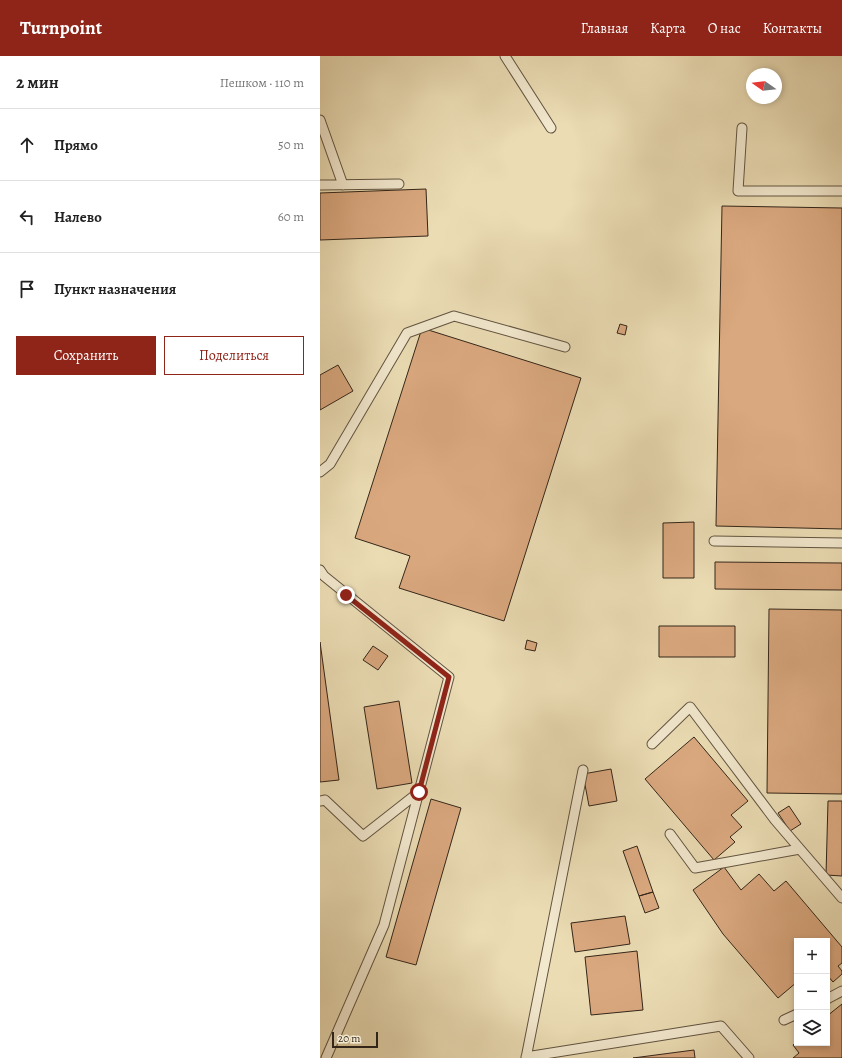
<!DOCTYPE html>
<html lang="ru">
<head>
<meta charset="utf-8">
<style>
	:root { --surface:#fff; --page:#f2f2f2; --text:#222; --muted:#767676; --line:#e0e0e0; --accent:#8f2418 }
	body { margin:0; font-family:Alegreya,serif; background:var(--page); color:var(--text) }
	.controls { position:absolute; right:12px; bottom:12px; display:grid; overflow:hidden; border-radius:0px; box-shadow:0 2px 6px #0003 }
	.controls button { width:36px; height:36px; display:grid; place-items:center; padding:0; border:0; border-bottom:1px solid var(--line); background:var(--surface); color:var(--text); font:20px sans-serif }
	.compass { position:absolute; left:426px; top:12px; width:36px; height:36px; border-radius:50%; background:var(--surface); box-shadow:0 2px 6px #0003; rotate:284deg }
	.scale { position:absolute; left:12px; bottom:10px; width:46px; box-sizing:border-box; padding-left:4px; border:2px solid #332619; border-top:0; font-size:11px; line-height:14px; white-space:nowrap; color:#332619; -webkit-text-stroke:3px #f2e8ce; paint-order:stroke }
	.stop { position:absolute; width:12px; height:12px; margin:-9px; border:3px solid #8f2418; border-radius:50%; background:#fff }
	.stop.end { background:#8f2418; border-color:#fff; box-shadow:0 1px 4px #0008 }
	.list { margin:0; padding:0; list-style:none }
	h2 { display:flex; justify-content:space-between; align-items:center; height:52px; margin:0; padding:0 16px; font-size:17px }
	h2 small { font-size:13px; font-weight:400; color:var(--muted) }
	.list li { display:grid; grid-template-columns:26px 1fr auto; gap:12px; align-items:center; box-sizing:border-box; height:72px; padding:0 16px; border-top:1px solid var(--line) }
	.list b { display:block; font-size:15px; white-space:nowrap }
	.list em { font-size:13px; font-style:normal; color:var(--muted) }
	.actions { display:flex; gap:8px; padding:12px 16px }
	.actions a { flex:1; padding:9px 0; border:1px solid var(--accent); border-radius:0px; text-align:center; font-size:14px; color:var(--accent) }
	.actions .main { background:var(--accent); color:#fff }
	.icon { flex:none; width:22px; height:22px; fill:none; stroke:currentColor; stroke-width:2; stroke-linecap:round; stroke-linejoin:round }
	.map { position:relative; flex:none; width:522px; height:1002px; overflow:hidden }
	header { display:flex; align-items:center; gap:24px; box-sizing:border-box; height:56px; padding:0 20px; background:var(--accent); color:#fff }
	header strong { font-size:19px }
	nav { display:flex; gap:22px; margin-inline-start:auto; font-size:14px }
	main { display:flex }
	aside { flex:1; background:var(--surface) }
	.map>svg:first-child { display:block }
</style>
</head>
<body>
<header>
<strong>Turnpoint</strong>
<nav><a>Главная</a><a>Карта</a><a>О нас</a><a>Контакты</a></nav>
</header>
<main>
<aside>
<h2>2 мин<small>Пешком · 110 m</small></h2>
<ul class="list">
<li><svg class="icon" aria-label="ahead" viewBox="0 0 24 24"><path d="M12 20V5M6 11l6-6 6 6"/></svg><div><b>Прямо</b></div><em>50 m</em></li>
<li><svg class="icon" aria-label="left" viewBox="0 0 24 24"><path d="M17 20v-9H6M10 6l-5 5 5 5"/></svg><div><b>Налево</b></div><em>60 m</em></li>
<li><svg class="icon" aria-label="arrive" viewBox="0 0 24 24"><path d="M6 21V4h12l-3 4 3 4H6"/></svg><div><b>Пункт назначения</b></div></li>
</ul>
<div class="actions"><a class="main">Сохранить</a><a>Поделиться</a></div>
</aside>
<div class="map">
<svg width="522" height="1002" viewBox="0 0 522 1002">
	<rect width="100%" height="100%" fill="#ebdcb4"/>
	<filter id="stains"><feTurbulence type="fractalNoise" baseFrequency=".005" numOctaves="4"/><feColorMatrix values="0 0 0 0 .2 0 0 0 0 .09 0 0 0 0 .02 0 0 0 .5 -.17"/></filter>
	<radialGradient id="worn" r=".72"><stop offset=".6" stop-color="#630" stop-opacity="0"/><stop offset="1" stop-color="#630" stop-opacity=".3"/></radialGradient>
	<!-- building -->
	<path fill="#daa87f" stroke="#332619" d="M106 133 108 180 0 184V137Z
		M402 150 522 152V473L396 470Z
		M300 268 307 270 305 279 297 277Z
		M102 272 261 322 184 565 79 532 90 500 35 482Z
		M18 309 33 335 0 354V319Z
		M374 466V522H343V467Z
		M395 506 522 507V534L395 533Z
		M449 553 522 554V738L447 737Z
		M339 570H415V601H339Z
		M207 584 217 587 215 595 205 593Z
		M0 586 19 724 0 726Z
		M53 590 68 600 58 614 43 604Z
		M79 645 92 727 57 733 44 651Z
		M374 681 428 745 411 759 422 771 410 781 415 786 394 804 325 723Z
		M291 713 297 745 269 750 263 718Z
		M111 743 141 752 96 909 66 901Z
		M508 745H522V820L506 819Z
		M469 750 481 768 470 775 458 757Z
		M317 790 333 836 319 840 303 795Z
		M404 811 421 834 439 818 454 835 466 825 522 891V907L518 910 522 915V918L513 926 507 919V885H477V926L458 942 403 878 373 834Z
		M333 836 339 852 325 857 319 840Z
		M305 860 310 888 255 896 251 867Z
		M317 895 323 954 271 959 265 901Z
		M522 948V1002H473L479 997 473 989 477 986 507 987V960Z
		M374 994 375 1002H313Z"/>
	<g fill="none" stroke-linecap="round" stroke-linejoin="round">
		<defs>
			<path id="lane" d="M185 0 231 72
				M0 64 23 129
				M422 72 418 135H522
				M0 129 79 128
				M0 416 10 408 87 277 134 260 245 291
				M394 485 522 487
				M0 514 4 520 129 621 64 869 6 1002
				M332 688 370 651 455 764 522 842
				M0 745 5 744 43 780 99 736
				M350 778 375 812 480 793
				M507 943 522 935
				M464 964 477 958
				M206 1001 401 970 429 1002
				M206 1002 263 714"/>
		</defs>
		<!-- lane casing -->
		<use href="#lane" stroke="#615440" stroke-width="11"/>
		<!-- lane -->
		<use href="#lane" stroke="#f2e8ce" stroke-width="9"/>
	</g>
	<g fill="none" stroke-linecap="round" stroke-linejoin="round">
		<!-- route -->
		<path stroke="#8f2418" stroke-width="5" d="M26 539 129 621 99 736"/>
	</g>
	<rect width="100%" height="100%" filter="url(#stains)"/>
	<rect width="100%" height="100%" fill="url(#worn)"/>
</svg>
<div class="controls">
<button>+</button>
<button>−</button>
<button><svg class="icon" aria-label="layers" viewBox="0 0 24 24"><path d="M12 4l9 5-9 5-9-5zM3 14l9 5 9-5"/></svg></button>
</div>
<svg class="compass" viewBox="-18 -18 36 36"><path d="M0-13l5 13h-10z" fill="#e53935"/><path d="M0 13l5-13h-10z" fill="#767676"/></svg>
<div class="scale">20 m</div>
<div class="stop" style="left:99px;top:736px"></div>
<div class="stop end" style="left:26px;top:539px"></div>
</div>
</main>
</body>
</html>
